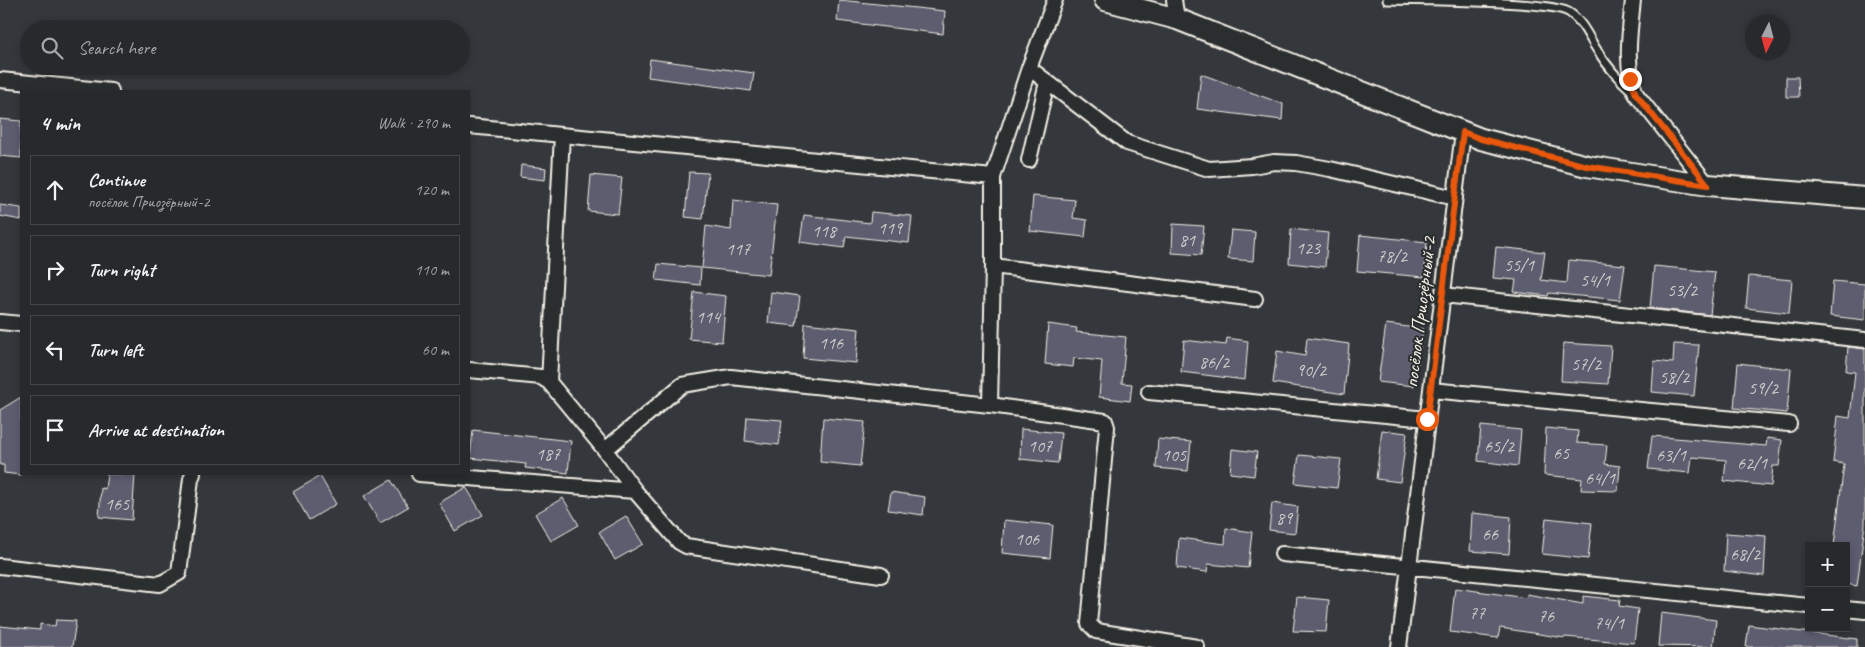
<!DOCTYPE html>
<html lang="en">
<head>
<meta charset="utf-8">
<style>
	:root { --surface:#27292c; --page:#2f3134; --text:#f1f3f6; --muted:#a4a6a9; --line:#434548 }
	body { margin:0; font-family:Caveat,sans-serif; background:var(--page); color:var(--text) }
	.controls { position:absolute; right:15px; bottom:15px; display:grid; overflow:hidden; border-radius:0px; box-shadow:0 2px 8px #0003 }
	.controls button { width:45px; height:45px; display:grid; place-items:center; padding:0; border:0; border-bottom:1px solid var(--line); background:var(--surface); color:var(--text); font:25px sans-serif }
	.compass { position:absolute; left:1745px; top:15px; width:45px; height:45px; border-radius:50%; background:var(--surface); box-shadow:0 2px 8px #0003; rotate:186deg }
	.stop { position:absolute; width:15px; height:15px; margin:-11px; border:4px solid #ea580c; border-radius:50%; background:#fff }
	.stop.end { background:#ea580c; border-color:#fff; box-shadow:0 1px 5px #0008 }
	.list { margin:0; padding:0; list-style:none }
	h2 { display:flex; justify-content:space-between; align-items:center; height:65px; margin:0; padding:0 20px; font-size:21px }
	h2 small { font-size:16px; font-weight:400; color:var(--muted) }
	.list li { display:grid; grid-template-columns:32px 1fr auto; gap:15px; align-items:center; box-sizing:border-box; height:70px; margin:0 10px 10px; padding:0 10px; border:1px solid var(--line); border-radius:0px }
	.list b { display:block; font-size:19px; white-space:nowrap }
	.list p { margin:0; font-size:16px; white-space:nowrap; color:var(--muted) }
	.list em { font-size:16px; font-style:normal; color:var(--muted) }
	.icon { flex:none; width:28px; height:28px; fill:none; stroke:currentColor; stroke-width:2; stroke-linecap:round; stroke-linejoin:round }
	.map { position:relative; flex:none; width:1865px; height:647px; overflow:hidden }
	.search { position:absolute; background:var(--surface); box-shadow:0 2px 8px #0003; left:20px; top:20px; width:450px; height:55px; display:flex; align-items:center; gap:12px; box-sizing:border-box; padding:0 18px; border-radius:28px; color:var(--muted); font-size:19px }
	.panel { position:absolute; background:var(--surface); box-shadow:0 2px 8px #0003; left:20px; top:90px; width:450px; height:385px; border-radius:0px }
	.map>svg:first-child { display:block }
</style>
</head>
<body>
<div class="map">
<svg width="1865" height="647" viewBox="0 0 1865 647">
	<rect width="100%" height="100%" fill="#34373b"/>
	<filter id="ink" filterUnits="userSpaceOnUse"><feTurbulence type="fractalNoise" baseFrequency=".02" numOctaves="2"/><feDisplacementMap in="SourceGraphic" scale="10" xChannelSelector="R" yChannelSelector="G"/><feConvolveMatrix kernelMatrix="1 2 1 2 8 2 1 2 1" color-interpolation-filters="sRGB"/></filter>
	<g filter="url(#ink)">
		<!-- building -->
		<path fill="#5d5d6f" stroke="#f4f1e8" d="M839 0 945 11 943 34 837 21Z
			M650 59 754 73 751 91 648 77Z
			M1201 74 1283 104 1282 120 1197 109Z
			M1786 77H1798L1799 97H1786Z
			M0 119 21 121V158L0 156Z
			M521 165 546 168 545 180 520 177Z
			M689 172 708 173 703 219 685 217Z
			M591 175 622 178 618 214 588 211Z
			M1033 196 1075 200 1073 218 1087 220 1085 237 1030 231Z
			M733 200 777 205 769 275 702 268 706 226 731 230Z
			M0 205 21 208V220L0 216Z
			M871 212 912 216 909 243 846 236 844 248 800 242 804 215 870 223Z
			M1173 224 1204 226 1201 255 1172 253Z
			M1291 229 1328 233 1325 267 1289 263Z
			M1231 230 1255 232 1253 261 1228 259Z
			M1360 235 1427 242 1424 277 1357 271Z
			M1496 247 1545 252 1541 280 1567 283 1569 260 1625 265 1620 300 1549 293 1548 296 1514 292 1516 280 1493 278Z
			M658 264 701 268 700 285 656 280Z
			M1654 266 1715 272 1710 315 1650 308Z
			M1749 276 1792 280 1789 313 1746 308Z
			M1833 281 1865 284V320L1830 316Z
			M694 292 726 296 722 342 689 339Z
			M771 292 800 296 796 326 768 323Z
			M805 323 859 329 856 363 803 358Z
			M1048 324 1077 328 1076 332 1126 337 1122 383 1132 384 1130 401 1099 397 1102 361 1074 358 1073 367 1045 364Z
			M1386 324 1423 329 1414 386 1378 382Z
			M1227 338 1248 341 1245 380 1181 372 1184 340 1226 345Z
			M1307 338 1349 344 1344 394 1273 383 1277 351 1305 356Z
			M1563 343 1611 346 1608 384 1561 381Z
			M1674 344 1699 345 1694 396 1652 392 1654 361 1673 363Z
			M1848 347 1865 349V524L1857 586 1846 584V546H1834L1844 464 1833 462 1838 416 1850 418 1855 372 1846 371Z
			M1738 363 1791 369 1787 413 1734 408Z
			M21 397V475L4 473V465H0V410Z
			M747 417 782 420 779 445 745 441Z
			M823 418 865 422 860 466 820 462Z
			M1481 426 1521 430 1518 466 1478 461Z
			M1546 428 1578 431 1577 443 1607 445 1605 464 1620 466 1618 491 1581 490 1582 479 1544 475Z
			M1021 429 1061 433 1058 463 1020 459Z
			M473 430 571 441 568 473 525 468 526 464 470 458Z
			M1382 430 1407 433 1400 482 1376 479Z
			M1652 436 1766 446 1767 438 1782 440 1779 466H1773L1771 486 1724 481 1726 460 1692 457 1690 473 1648 469Z
			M1158 439 1191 442 1188 471 1156 468Z
			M1232 449 1257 452 1254 476 1230 473Z
			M1299 455 1341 459 1337 488 1295 483Z
			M107 474H135L132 520 99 517 101 488 105 489Z
			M320 476 336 504 309 520 293 492Z
			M391 480 408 507 380 523 364 496Z
			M466 487 483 515 455 531 439 503Z
			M891 492 925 497 923 515 888 510Z
			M563 498 579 525 551 541 535 514Z
			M1272 503 1298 507 1295 533 1269 530Z
			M1472 513 1511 517 1509 554 1470 551Z
			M626 516 643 544 615 560 599 532Z
			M1546 518 1592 523 1588 559 1542 554Z
			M1004 520 1053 525 1050 558 1002 553Z
			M1226 528 1252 532 1248 568 1208 564 1207 572 1177 568 1179 538 1225 544Z
			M1726 533 1766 536 1764 576 1724 571Z
			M1455 588 1527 598V594L1583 604V596L1620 600 1619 606 1638 609 1634 643 1565 637V638L1500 628 1498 638 1450 632Z
			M1297 597 1329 600 1326 632 1293 631Z
			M1661 613 1716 620 1713 647 1658 646Z
			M56 620 76 621 72 647H0V626L40 630V624L55 626Z
			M1749 625 1857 639V647H1746Z"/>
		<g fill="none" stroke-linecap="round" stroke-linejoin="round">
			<defs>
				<path id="lane" d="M1387 0C1416 1 1554 0 1570 13 1583 22 1589 38 1597 50 1607 66 1618 79 1632 91"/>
				<path id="street" d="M1174 0 1177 19
					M1633 0C1630 32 1624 63 1636 94L1708 185
					M1029 68 1127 143 1209 169 1252 166 1274 162 1296 163 1330 169 1455 198
					M0 80 111 91
					M469 126 993 177
					M562 135 549 382 605 450
					M1029 160 1047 82
					M993 266 1255 299
					M1443 295 1865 340
					M0 322 21 324
					M469 370 541 377 549 382
					M1431 390 1789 424
					M1149 392 1427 419
					M990 405 1105 421 1107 427 1089 624 1096 631 1197 647
					M419 474 635 491
					M1282 554 1809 606
					M0 566 160 584 179 573 191 479 193 474
					M881 575 686 546 679 542 635 491 605 450 682 385 731 377 990 405 993 266V177L1029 68 1055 0
					M1846 609 1865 611
					M1399 647 1463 132"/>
				<path id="secondary" d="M1105 0 1177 19 1481 139 1587 166 1708 185 1865 198"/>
			</defs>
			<!-- lane casing -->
			<use href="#lane" stroke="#f4f1e8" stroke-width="11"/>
			<!-- street casing -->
			<use href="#street" stroke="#f4f1e8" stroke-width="18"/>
			<!-- secondary casing -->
			<use href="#secondary" stroke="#f4f1e8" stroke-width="24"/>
			<!-- lane -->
			<use href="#lane" stroke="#2a2d2e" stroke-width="7"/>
			<!-- street -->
			<use href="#street" stroke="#2a2d2e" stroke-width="14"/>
			<!-- secondary -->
			<use href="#secondary" stroke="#2a2d2e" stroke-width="20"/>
		</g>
	</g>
	<g fill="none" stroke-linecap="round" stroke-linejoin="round" filter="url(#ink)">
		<!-- route -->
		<path stroke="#ea580c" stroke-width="6" d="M1427 419 1463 132 1481 139 1587 166 1708 185 1636 94 1630 79"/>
	</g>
	<g text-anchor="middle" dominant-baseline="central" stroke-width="4" stroke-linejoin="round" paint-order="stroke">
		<!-- number labels -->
		<g font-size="18" fill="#ceccca">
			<text x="890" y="228">119</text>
			<text x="824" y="231">118</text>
			<text x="1187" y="240">81</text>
			<text x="1308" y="248">123</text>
			<text x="738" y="249">117</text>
			<text x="1392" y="256">78/2</text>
			<text x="1519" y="265">55/1</text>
			<text x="1595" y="280">54/1</text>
			<text x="1682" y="290">53/2</text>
			<text x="708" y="317">114</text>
			<text x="831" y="343">116</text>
			<text x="1214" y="362">86/2</text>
			<text x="1586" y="364">57/2</text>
			<text x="1311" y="370">90/2</text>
			<text x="1674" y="377">58/2</text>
			<text x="1763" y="388">59/2</text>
			<text x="1040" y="446">107</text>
			<text x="1499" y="446">65/2</text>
			<text x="1561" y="453">65</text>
			<text x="548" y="454">187</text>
			<text x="1174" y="455">105</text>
			<text x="1671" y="455">63/1</text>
			<text x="1752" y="463">62/1</text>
			<text x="1600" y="478">64/1</text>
			<text x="117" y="504">165</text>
			<text x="1284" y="518">89</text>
			<text x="1490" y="534">66</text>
			<text x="1027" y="539">106</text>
			<text x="1745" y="554">68/2</text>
			<text x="1477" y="613">77</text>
			<text x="1546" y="616">76</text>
			<text x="1609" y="623">74/1</text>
		</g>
		<!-- street labels -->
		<g font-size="20" fill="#f4f1e8" stroke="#2a2d2e">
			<text transform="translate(1420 312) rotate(-83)">посёлок Приозёрный-2</text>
		</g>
	</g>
</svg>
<div class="controls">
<button>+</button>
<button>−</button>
</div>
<svg class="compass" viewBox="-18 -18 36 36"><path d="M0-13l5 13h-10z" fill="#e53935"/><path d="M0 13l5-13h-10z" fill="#a4a6a9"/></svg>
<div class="stop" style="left:1427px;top:419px"></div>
<div class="stop end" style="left:1630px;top:79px"></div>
<div class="search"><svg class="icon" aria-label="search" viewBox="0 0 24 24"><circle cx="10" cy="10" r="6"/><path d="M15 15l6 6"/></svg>Search here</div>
<section class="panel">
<h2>4 min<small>Walk · 290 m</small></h2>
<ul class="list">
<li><svg class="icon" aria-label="ahead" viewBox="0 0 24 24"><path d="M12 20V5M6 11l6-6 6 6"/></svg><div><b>Continue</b><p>посёлок Приозёрный-2</p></div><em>120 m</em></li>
<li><svg class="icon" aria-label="right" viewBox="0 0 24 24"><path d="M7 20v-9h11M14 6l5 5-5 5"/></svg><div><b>Turn right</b></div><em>110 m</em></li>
<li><svg class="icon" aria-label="left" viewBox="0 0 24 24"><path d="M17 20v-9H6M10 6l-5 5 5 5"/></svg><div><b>Turn left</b></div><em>60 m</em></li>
<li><svg class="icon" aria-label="arrive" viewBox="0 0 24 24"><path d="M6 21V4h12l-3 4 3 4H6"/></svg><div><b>Arrive at destination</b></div></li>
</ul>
</section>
</div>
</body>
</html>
